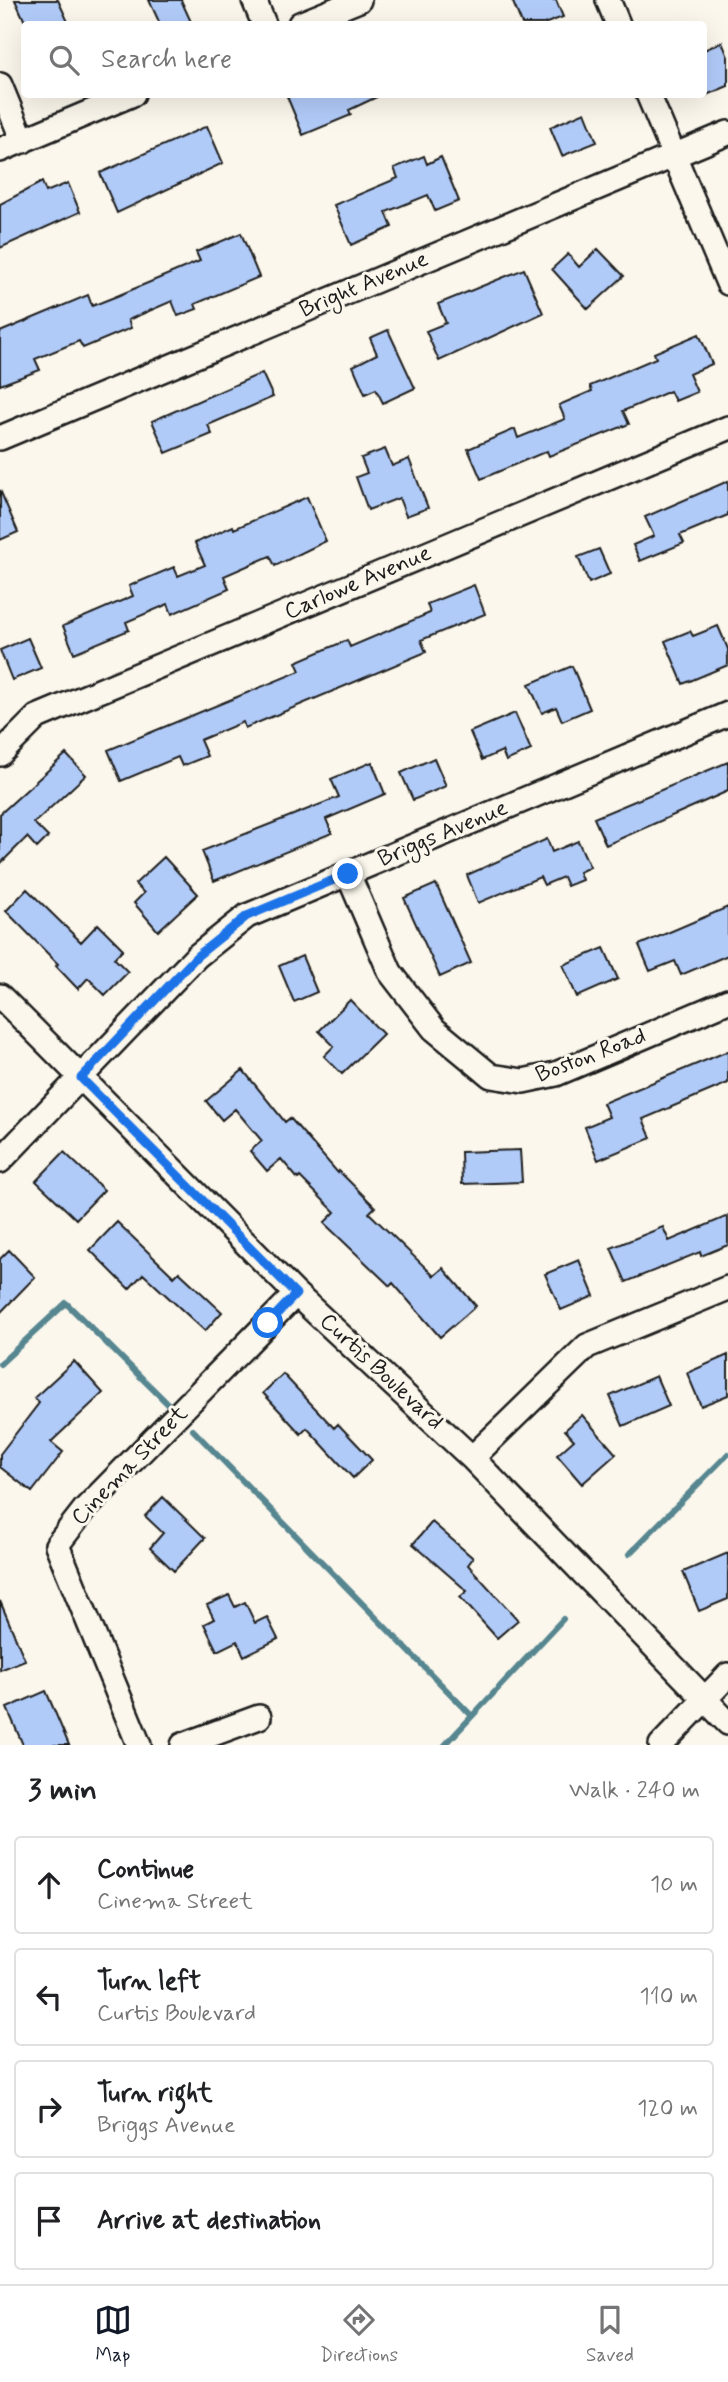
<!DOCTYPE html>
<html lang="en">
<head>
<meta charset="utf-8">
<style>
	:root { --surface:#fff; --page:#f6f6f6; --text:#202124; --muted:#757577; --line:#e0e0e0; --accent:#111827 }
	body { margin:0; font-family:Mynerve,sans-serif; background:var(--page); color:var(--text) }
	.stop { position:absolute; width:21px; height:21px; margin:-16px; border:5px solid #1a73e8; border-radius:50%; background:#fff }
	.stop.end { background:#1a73e8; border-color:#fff; box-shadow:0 2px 7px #0008 }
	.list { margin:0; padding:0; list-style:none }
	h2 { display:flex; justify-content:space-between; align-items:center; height:91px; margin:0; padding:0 28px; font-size:30px }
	h2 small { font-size:23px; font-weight:400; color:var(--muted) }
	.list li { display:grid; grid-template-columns:46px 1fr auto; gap:21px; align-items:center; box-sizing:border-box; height:98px; margin:0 14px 14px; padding:0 14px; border:2px solid var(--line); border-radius:7px }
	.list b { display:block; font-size:26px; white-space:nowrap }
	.list p { margin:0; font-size:23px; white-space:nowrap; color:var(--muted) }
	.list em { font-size:23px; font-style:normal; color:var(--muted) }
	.icon { flex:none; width:38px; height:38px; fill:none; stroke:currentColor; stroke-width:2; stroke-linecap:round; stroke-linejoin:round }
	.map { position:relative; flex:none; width:728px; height:1745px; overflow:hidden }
	.search { position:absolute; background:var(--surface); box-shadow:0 7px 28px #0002; left:21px; right:21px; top:21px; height:77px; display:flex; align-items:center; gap:18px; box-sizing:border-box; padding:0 24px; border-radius:7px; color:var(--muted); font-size:26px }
	.sheet { height:539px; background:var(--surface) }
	nav { display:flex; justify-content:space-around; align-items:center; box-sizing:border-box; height:98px; border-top:2px solid var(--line); background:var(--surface); font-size:19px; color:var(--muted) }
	nav a { display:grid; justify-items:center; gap:4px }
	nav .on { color:var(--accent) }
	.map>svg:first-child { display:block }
</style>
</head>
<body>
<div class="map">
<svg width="728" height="1745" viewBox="0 0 728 1745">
	<rect width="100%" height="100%" fill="#fbf7ec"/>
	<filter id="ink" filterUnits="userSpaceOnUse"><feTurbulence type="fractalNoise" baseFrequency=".0143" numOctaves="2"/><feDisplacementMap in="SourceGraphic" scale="14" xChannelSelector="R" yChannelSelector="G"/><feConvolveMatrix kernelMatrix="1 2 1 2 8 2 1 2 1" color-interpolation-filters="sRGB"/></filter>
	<g filter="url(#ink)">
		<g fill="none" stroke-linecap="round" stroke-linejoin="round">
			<!-- stream -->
			<path stroke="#578690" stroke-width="6" d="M0 1364 66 1303 169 1405
				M193 1430 472 1716
				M629 1554 728 1454
				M445 1745 563 1619"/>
		</g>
		<!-- building -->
		<path fill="#b1cbf9" stroke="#1c1c1c" stroke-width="2" d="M15 0H58L69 24H26Z
			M149 0H181L192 24H160Z
			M512 0H556L563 17 544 24H522Z
			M722 42 728 57V86L704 96V50Z
			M286 94H383L349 110 351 115 303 135Z
			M585 112 597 142 562 156 550 127Z
			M207 126 223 163 117 213 100 173Z
			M424 156 427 164 441 157 459 201 435 211 428 195 386 212 392 227 351 245 334 205 398 178 394 168Z
			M42 182 46 192 68 183 80 212 0 248V204Z
			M241 233 259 277 195 304 197 309 178 316 172 301 128 320 131 328 83 348 79 341 35 359 40 370 0 385V332L88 295 92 306 117 296 200 261 196 252Z
			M598 249 624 276 588 309 552 269 568 254 579 267Z
			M524 269 543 313 439 361 426 331 446 323 438 304Z
			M388 330 415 388 383 403 376 389 365 394 353 366 377 354 370 338Z
			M699 334 712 364 689 374 697 392 675 401 670 391 623 411 629 424 549 456 547 451 481 479 468 449 515 429 518 438 565 419 559 405 592 391 590 386 656 358 654 353Z
			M262 373 273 397 208 425 212 434 166 453 152 421Z
			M385 449 392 466 409 459 428 508 406 516 399 498 368 510 356 477 367 473 361 458Z
			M728 481V515L680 535 684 543 640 561 633 545 654 536 645 517Z
			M0 490 18 532 0 540Z
			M307 497 326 541 275 566 270 556 224 576 229 589 172 614 168 604 126 622 129 630 74 653 63 626 133 596 129 586 174 567 178 576 205 565 195 543 233 526 234 529Z
			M599 549 610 574 589 583 578 557Z
			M474 585 485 614 421 640 426 652 245 728 243 722 200 740 207 756 182 766 178 757 121 781 108 750 300 671 296 662 347 640 350 647 430 613 427 604Z
			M718 626 728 649V665L683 684 665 641 690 631 693 636Z
			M28 638 41 668 12 680 0 650Z
			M572 666 590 709 562 721 556 707 542 713 529 684Z
			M515 713 531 750 506 761 502 751 482 760 470 732Z
			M66 754 86 775 34 823 48 837 37 848 27 837 0 864V814Z
			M434 758 446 786 413 800 401 773Z
			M372 762 385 794 326 819 332 833 214 881 202 851 339 797 331 779Z
			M728 762V791L606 845 594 818Z
			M547 839 552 852 578 841 590 867 579 872 582 880 567 886 563 877 544 885 540 877 478 903 467 875Z
			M164 857 198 894 158 931 134 903 144 893 135 884Z
			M436 884 471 963 440 977 404 898Z
			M27 889 81 942 98 924 123 949 114 958 128 972 105 995 88 978 78 989 56 966 58 964 6 911Z
			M728 907V955L681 975 675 961 650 971 639 945Z
			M604 948 618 979 577 997 563 965Z
			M302 956 317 992 294 1002 279 966Z
			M350 1000 383 1034 342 1074 324 1056 334 1046 319 1031Z
			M728 1051V1083L643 1119 651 1138 598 1160 585 1127 609 1117 603 1103Z
			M243 1070 285 1122 290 1118 338 1173 339 1171 375 1207 369 1213 434 1276 443 1268 476 1306 440 1337 393 1283 390 1286 324 1223 335 1212 300 1177 298 1179 281 1159 267 1171 250 1151 262 1141 235 1109 222 1120 206 1101Z
			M520 1150 522 1182 462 1184 461 1152Z
			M64 1152 104 1190 76 1219 36 1181Z
			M728 1216V1245L701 1256 700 1252 626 1282 611 1248 663 1227 669 1241Z
			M117 1222 174 1277 179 1272 222 1312 205 1331 143 1274 129 1289 90 1250Z
			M9 1250 35 1277 0 1313V1259Z
			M579 1260 594 1296 561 1310 545 1274Z
			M728 1355V1395L701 1406 687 1373Z
			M74 1361 103 1393 51 1442 63 1452 32 1492 0 1467V1454L39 1403 34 1398Z
			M283 1374 334 1428 338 1424 372 1460 353 1478 307 1428 301 1434 263 1393Z
			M656 1376 669 1406 623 1426 610 1396Z
			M582 1415 616 1454 582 1484 557 1455 574 1440 565 1430Z
			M163 1497 205 1538 174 1571 150 1548 163 1533 145 1516Z
			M432 1522 473 1558 468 1565 518 1620 497 1638 460 1597 467 1591 413 1544Z
			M728 1553V1599L699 1611 683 1572Z
			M229 1595 235 1607 245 1602 255 1623 267 1617 278 1639 244 1656 237 1641 217 1651 204 1624 214 1619 207 1605Z
			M0 1601 25 1660 0 1670Z
			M46 1691 69 1745H23L7 1708Z"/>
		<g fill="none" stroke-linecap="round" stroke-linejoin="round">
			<defs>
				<path id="minor" d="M254 0 264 24
					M608 0 618 24
					M300 24 359 0
					M0 85 23 141
					M648 94 728 283
					M0 150 133 94
					M0 438 728 133
					M0 754 37 717 728 428
					M348 874 390 972 434 1029 491 1076 523 1081 556 1074 728 1001
					M0 996 296 1294 472 1458 728 1723
					M0 1161 197 956 247 916 728 714
					M472 1458 587 1346 728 1288
					M139 1745 57 1545 85 1509 296 1294
					M183 1745 259 1717
					M661 1745 728 1675"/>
			</defs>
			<!-- minor casing -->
			<use href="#minor" stroke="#1c1c1c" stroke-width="28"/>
			<!-- minor -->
			<use href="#minor" stroke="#fbf7ec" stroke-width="23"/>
		</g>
	</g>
	<g fill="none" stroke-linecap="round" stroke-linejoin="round" filter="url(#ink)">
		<!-- route -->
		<path stroke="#1a73e8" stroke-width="9" d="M268 1323 296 1294 81 1078 197 956 247 916 348 874"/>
	</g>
	<g text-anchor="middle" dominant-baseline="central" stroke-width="6" stroke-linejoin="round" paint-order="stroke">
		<!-- street labels -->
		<g font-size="23" fill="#1c1c1c" stroke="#fbf7ec">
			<text transform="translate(364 285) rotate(-23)">Bright Avenue</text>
			<text transform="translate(358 583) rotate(-23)">Carlowe Avenue</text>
			<text transform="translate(443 834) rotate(-23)">Briggs Avenue</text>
			<text transform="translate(591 1056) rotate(-21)">Boston Road</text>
			<text transform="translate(381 1372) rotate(43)">Curtis Boulevard</text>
			<text transform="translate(130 1466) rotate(-46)">Cinema Street</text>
		</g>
	</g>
</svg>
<div class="stop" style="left:268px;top:1323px"></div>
<div class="stop end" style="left:348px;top:874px"></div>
<div class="search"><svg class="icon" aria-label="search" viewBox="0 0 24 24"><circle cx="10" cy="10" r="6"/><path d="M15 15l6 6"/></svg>Search here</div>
</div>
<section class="sheet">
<h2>3 min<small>Walk · 240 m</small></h2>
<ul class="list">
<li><svg class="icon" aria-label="ahead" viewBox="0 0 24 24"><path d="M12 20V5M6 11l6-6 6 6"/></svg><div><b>Continue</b><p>Cinema Street</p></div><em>10 m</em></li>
<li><svg class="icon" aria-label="left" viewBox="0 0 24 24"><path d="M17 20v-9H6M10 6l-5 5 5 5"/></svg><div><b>Turn left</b><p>Curtis Boulevard</p></div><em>110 m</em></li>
<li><svg class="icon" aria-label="right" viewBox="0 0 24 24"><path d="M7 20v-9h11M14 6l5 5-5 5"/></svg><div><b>Turn right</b><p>Briggs Avenue</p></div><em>120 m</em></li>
<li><svg class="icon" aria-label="arrive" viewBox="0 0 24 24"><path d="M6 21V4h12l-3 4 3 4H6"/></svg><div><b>Arrive at destination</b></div></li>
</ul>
</section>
<nav>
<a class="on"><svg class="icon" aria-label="map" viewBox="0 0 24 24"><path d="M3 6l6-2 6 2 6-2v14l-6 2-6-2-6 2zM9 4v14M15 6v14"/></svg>Map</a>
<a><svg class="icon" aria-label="directions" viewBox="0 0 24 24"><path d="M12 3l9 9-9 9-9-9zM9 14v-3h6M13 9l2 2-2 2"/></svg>Directions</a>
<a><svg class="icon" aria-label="saved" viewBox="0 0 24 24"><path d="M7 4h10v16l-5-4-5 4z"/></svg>Saved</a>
</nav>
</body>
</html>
